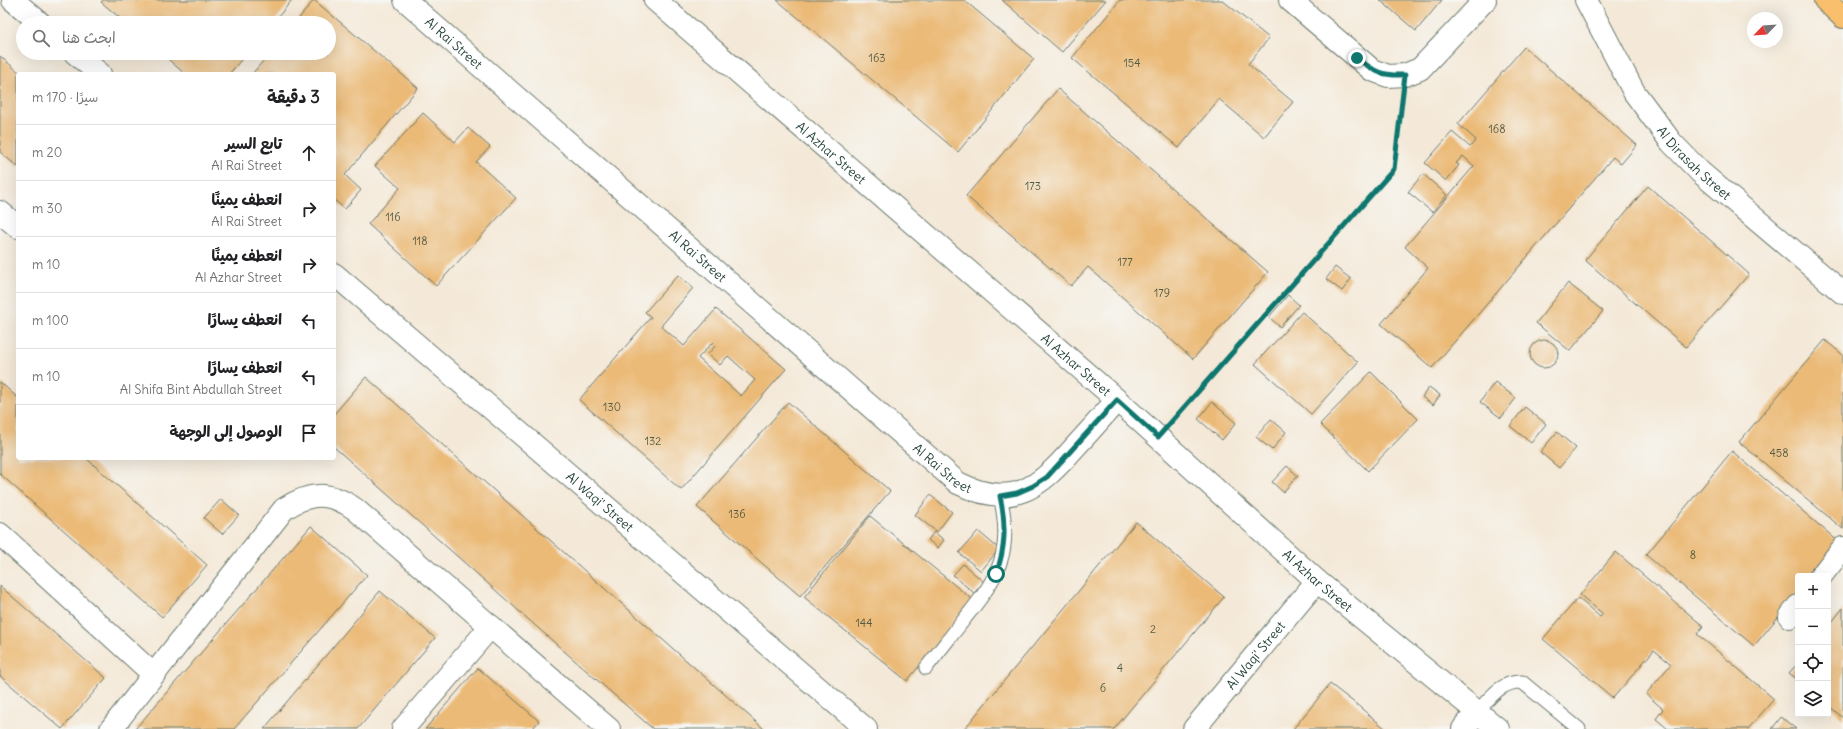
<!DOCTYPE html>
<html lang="ar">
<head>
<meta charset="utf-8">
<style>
	:root { --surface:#fff; --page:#f6f6f6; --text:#202124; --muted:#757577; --line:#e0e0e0 }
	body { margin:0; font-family:Delius,"Playpen Sans Arabic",sans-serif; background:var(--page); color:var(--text); direction:rtl }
	.controls { position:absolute; right:12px; bottom:12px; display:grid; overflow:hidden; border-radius:4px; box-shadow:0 4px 16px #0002 }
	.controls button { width:36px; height:36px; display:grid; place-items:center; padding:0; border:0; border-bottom:1px solid var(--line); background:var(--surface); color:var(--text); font:20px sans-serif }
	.compass { position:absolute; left:1747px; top:12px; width:36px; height:36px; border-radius:50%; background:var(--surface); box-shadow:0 4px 16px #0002; rotate:245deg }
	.stop { position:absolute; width:12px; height:12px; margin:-9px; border:3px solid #0f766e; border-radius:50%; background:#fff }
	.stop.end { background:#0f766e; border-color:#fff; box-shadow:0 1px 4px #0008 }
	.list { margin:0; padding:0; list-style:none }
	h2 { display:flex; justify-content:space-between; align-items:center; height:52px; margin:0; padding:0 16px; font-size:17px }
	h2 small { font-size:13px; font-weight:400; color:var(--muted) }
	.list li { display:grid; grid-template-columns:26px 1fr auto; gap:12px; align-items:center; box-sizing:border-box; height:56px; padding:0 16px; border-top:1px solid var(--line) }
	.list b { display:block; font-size:15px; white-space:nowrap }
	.list p { margin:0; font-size:13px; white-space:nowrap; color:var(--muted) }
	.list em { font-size:13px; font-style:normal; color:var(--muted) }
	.icon { flex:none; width:22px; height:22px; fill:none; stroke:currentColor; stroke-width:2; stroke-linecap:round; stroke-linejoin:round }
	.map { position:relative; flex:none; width:1843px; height:729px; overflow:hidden; direction:ltr }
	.search { position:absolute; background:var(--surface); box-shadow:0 4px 16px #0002; left:16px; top:16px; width:320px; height:44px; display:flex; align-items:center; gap:10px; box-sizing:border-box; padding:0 14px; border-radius:22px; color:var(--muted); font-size:15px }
	.panel { position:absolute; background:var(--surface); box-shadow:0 4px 16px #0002; left:16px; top:72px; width:320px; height:388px; border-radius:4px; direction:rtl }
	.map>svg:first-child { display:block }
</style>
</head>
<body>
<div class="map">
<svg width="1843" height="729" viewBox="0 0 1843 729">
	<rect width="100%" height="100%" fill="#f6f6f2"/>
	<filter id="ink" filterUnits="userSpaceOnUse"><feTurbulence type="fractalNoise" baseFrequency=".025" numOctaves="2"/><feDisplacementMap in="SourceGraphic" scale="8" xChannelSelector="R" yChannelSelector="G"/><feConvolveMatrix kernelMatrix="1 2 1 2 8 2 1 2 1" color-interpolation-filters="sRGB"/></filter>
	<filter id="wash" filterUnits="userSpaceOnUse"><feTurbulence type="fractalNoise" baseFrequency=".012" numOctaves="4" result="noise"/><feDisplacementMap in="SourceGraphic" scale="16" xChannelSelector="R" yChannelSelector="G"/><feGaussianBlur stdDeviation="0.9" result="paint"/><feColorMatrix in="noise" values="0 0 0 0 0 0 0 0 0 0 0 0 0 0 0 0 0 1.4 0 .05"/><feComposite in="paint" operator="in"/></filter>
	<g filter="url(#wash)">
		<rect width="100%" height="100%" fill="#f4e9d8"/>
		<g id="blocks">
			<!-- building -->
			<path fill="#ebba77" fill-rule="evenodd" d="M103 0H292L273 23H126L101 2Z
				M314 0 418 88 345 175 361 190 345 209 334 200V74H252L270 53H329V23H295Z
				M777 0H964L1034 59 958 152Z
				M1002 0H1106L1062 52Z
				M1120 0H1222L1269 38 1248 64 1293 102 1264 137 1219 99 1179 148 1072 58Z
				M1380 0H1442L1416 31Z
				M1524 47 1637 145 1621 164 1613 157 1432 368 1381 324 1428 268 1405 247 1474 166 1463 156 1456 163 1459 165 1446 181 1425 163 1452 132 1470 147 1476 140 1458 124Z
				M161 53H247L229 74H185Z
				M0 56 21 74H18V167L0 152Z
				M1058 89 1268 272 1193 359 1088 267 1071 286 966 196Z
				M423 113 455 142 468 128 490 147 476 162 516 198 436 286 368 224 400 188 375 166Z
				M1423 174 1447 195 1432 212 1408 192Z
				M1648 186 1749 274 1686 347 1585 260Z
				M1335 267 1351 279 1342 291 1326 279Z
				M678 275 693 288 661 326 684 346 716 309 786 369 681 490 579 400 651 317 645 312ZM713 342 716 345 708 354 720 365 728 356 755 380 741 396 698 358Z
				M1568 283 1603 311 1570 351 1536 323Z
				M1288 295 1299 305 1280 327 1269 317Z
				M1302 312 1358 362 1311 414 1255 364Z
				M1530 354a14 14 0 1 1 28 0a14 14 0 1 1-28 0Z
				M1825 340 1843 355V529L1739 442Z
				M1371 372 1418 419 1368 471 1320 424Z
				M366 377 612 595 764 729H653L564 651 334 447V414Z
				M0 382 18 398V458H86L207 565 162 617 0 474Z
				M1495 382 1516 398 1501 418 1480 402Z
				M1429 387 1440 395 1433 405 1422 397Z
				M788 402 890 491 800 596 697 507Z
				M1212 402 1236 423 1222 440 1198 419Z
				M1525 407 1546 424 1531 443 1510 426Z
				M1271 419 1286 432 1272 450 1256 437Z
				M1557 432 1576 448 1559 468 1540 452Z
				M1732 451 1840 543 1813 576H1798V593L1754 646 1646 555Z
				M1287 466 1298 476 1283 492 1272 482Z
				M930 495 952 512 937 532 915 515Z
				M221 499 239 515 222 534 204 518Z
				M870 516 973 600 907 681 804 597Z
				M1136 522 1224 597 1114 729H964Z
				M311 526 367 575 234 729H135Z
				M978 531 999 549 981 571 959 553Z
				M934 532 944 540 938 548 928 540Z
				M1616 552 1703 626 1697 634 1774 699 1748 729H1668L1656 719 1663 709 1646 694 1671 664 1654 650 1613 698 1543 639 1578 598 1600 617 1603 614 1580 595Z
				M963 564 984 582 974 593 953 575Z
				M0 586 106 678 62 729 0 676Z
				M380 591 435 638 358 729H264Z
				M1843 608V718L1828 705V627Z
				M1798 663V680L1789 673Z
				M478 668 539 721 532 729H425Z
				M1330 684 1356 704 1386 729H1293Z
				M1781 717 1796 729H1772Z"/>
		</g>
	</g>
	<g filter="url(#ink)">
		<use href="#blocks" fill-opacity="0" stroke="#6a796d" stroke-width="1"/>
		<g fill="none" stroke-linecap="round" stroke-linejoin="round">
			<defs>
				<path id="lane" d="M926 668C939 651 953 634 966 617 1000 575 1013 550 1000 496
					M1477 712C1490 698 1501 681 1522 682L1579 729"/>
				<g id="street">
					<path d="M13 0 40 23"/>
					<path id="s1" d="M405 0 958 483C1012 510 1039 488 1074 448 1089 432 1103 416 1117 400"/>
					<path id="s2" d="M655 0 1117 400 1317 581 1498 729"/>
					<path d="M1290 0 1372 70 1388 76 1405 75 1420 69 1485 0"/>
					<path id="s3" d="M1586 0 1634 92 1671 142 1700 172 1843 293"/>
					<path d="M75 53 100 74"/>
					<path d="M0 212 18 227"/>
					<path id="s4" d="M334 274 866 729"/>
					<path d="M0 534 153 674"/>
					<path d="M1821 576 1843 548"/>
					<path d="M1790 617 1798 606"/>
					<path d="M111 729 284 509C310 492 329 491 355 509L609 729"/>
					<path d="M403 729 491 626"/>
					<path id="s5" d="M1194 729 1317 581"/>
					<path d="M1463 729 1477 712"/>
				</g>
				<path id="primary" d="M1825 0 1843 17"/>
			</defs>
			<!-- lane casing -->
			<use href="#lane" stroke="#6a796d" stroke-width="15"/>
			<!-- street casing -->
			<use href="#street" stroke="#6a796d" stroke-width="24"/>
			<!-- primary casing -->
			<use href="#primary" stroke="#6a796d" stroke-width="24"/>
			<!-- path -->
			<path stroke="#6a796d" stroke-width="2.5" stroke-dasharray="1 3" stroke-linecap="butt" d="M1175 417 1394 169 1402 102"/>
			<!-- lane -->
			<use href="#lane" stroke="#fff" stroke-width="13"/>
			<!-- street -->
			<use href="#street" stroke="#fff" stroke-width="22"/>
			<!-- primary -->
			<use href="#primary" stroke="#f9bf6d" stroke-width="22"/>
		</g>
	</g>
	<g fill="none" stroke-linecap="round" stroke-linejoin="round" filter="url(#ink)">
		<!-- route -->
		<path stroke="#0f766e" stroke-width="5" d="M996 574C1006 547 1006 524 1000 496L1017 493 1033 486 1047 477 1117 400 1158 437 1394 169 1405 75C1381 76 1375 72 1357 58"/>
	</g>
	<g text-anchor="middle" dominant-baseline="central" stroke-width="3.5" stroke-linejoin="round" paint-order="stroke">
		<!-- number labels -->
		<g font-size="11" fill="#525c45">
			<text x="877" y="58">163</text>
			<text x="1132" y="63">154</text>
			<text x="1497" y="129">168</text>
			<text x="1033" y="186">173</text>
			<text x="393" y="217">116</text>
			<text x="420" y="241">118</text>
			<text x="1125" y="262">177</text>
			<text x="1162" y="293">179</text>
			<text x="612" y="407">130</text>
			<text x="653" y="441">132</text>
			<text x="1779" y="453">458</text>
			<text x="737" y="514">136</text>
			<text x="1693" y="555">8</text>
			<text x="864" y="623">144</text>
			<text x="1153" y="629">2</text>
			<text x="1120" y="668">4</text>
			<text x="1103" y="688">6</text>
		</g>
		<!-- street labels -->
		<g font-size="13" fill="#1f3d34" stroke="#f6f6f2">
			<text stroke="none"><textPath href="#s1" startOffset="65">Al Rai Street</textPath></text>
			<text stroke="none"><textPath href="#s2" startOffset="233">Al Azhar Street</textPath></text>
			<text stroke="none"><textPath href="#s3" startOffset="197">Al Dirasah Street</textPath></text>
			<text stroke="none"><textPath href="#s1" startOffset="389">Al Rai Street</textPath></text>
			<text stroke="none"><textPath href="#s2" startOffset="557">Al Azhar Street</textPath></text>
			<text stroke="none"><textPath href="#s1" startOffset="713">Al Rai Street</textPath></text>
			<text stroke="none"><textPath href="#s4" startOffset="350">Al Waqi' Street</textPath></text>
			<text stroke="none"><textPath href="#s2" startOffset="881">Al Azhar Street</textPath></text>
			<text stroke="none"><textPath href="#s5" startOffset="96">Al Waqi' Street</textPath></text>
		</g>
	</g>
</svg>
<div class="controls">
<button>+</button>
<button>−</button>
<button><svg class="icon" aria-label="locate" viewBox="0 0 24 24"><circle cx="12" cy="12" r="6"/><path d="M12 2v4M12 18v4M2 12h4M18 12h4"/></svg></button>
<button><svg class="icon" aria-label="layers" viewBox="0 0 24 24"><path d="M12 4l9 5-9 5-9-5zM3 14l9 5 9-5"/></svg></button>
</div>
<svg class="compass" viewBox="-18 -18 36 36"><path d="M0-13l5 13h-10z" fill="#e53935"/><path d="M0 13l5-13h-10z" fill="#757577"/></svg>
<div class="stop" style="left:996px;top:574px"></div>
<div class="stop end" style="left:1357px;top:58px"></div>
<div class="search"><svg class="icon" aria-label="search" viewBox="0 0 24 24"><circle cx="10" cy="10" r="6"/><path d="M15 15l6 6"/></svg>ابحث هنا</div>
<section class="panel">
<h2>3 دقيقة<small>سيرًا · 170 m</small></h2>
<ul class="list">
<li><svg class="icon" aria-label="ahead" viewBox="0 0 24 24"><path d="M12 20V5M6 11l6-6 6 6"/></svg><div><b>تابع السير</b><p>Al Rai Street</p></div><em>20 m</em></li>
<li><svg class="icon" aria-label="right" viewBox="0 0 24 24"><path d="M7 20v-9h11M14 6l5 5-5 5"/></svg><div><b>انعطف يمينًا</b><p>Al Rai Street</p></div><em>30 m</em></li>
<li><svg class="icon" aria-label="right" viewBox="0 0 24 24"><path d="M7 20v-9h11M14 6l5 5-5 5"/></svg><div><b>انعطف يمينًا</b><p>Al Azhar Street</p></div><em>10 m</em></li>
<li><svg class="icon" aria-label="left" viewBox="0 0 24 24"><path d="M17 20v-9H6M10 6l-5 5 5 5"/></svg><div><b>انعطف يسارًا</b></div><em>100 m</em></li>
<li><svg class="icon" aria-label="left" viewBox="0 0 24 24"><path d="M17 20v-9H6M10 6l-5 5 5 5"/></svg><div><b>انعطف يسارًا</b><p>Al Shifa Bint Abdullah Street</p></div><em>10 m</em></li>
<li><svg class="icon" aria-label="arrive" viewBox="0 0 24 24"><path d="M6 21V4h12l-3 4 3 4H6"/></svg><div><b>الوصول إلى الوجهة</b></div></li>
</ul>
</section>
</div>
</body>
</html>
